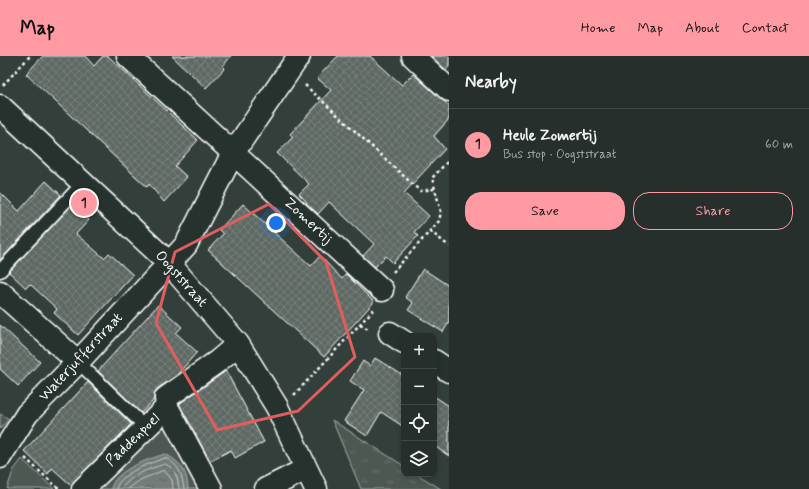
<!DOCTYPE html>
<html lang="en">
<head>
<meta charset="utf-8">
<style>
	:root { --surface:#262f2c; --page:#323b38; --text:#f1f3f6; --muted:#a4a9a9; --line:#424a48; --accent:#ff9aa2 }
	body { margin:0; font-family:Mynerve,sans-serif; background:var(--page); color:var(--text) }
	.controls { position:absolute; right:12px; bottom:12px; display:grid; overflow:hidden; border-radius:8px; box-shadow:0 2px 6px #0003 }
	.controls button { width:36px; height:36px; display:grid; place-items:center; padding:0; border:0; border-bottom:1px solid var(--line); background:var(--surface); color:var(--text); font:20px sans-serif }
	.you { position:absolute; left:276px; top:167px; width:14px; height:14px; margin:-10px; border:3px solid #fff; border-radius:50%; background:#1a73e8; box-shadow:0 0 0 6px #1a73e833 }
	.badge { display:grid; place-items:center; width:26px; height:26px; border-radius:50%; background:var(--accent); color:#111; font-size:13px; font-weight:700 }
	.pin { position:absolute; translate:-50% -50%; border:2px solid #fff; box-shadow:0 1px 4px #0006 }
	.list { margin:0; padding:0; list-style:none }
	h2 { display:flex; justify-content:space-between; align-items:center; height:52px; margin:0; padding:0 16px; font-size:17px }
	h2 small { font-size:13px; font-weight:400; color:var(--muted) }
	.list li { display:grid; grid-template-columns:26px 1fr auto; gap:12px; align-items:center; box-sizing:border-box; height:72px; padding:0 16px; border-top:1px solid var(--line) }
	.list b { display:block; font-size:15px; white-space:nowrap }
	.list p { margin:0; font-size:13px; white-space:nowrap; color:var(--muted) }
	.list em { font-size:13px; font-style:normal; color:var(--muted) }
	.actions { display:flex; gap:8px; padding:12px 16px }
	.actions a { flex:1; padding:9px 0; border:1px solid var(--accent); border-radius:16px; text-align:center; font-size:14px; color:var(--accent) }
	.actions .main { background:var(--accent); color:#111 }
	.icon { flex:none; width:22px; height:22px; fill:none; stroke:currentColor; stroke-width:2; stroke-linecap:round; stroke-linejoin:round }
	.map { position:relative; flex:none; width:449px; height:433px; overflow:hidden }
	header { display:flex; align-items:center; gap:24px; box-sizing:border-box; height:56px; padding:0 20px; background:var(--accent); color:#111 }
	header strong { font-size:19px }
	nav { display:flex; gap:22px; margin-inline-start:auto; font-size:14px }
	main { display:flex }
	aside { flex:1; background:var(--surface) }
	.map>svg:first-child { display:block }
</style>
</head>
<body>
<header>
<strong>Map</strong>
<nav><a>Home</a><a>Map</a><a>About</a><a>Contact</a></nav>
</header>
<main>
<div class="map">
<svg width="449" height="433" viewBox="0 0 449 433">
	<defs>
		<pattern id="park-tufts" width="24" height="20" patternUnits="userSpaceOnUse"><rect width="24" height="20" fill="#4d5853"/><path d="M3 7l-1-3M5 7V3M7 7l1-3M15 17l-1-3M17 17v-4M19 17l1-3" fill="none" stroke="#68716d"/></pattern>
		<pattern id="water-ripples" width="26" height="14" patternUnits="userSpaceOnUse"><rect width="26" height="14" fill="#737b78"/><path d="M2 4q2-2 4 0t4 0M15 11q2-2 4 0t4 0" fill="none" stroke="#606462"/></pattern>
		<pattern id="building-cross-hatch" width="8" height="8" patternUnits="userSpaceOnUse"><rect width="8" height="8" fill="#5f6964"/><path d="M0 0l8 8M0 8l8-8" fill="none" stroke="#77807b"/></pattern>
	</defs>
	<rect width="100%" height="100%" fill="#333f3a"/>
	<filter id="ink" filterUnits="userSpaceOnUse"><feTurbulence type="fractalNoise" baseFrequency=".025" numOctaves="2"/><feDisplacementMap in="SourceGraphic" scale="8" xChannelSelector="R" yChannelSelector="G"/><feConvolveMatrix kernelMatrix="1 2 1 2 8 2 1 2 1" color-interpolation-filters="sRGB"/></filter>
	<g filter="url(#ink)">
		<!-- green -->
		<path fill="#4d5853" stroke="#a6aca9" d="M0 358 9 363 0 373Z
			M166 359 206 433H90Z
			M22 403 54 433H7L13 415Z"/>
		<!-- park -->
		<path fill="url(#park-tufts)" stroke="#a6aca9" d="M332 364 404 410V418H417L441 433H361Z"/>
		<!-- water -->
		<path fill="url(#water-ripples)" stroke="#abb0ae" d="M165 398C181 406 187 415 188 433H111C114 414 149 403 165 398Z"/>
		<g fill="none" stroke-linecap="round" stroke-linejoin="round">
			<!-- shore -->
			<path stroke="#c7cac9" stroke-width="1" d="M116 433C119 417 151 407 165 402 179 408 182 419 184 433
				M121 433C131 419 148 413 165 408 175 412 178 422 179 433
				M128 433 140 424 164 414 172 424 173 433"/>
		</g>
		<!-- building -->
		<path fill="url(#building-cross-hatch)" stroke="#fff" d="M43 0H85L94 10 103 0H108L198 84 175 110 187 121 164 146 149 128 147 131 26 18Z
			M172 0H231L223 10 225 12 206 32Z
			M338 0H370L402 29 413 18 449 50V63L434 80 445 93 404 137 429 160 414 176 418 180 393 207 386 200 375 211 363 200 374 188 329 146 318 158 306 147 307 146 299 138 309 128 277 97 293 81 290 78 331 34 317 22Z
			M431 0H449V10L446 14Z
			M46 125 61 139 0 204V136L19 155Z
			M243 148 311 210 320 200 342 223 346 218 374 246 324 301 208 194 223 178 219 174Z
			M72 149 89 164 76 178 104 202 109 197 133 219 78 279 54 257 57 253 30 228 26 232 9 216Z
			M423 213 449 230V266L443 276 408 254 413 247 405 241Z
			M158 249 182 271 176 277 197 296 176 320 158 332 154 337V344L141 357 98 315Z
			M0 269 40 306 18 330 0 313Z
			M375 302 404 320V371L381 356 367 380 344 365 364 334 350 325 363 305 370 310Z
			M226 315 264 386 235 402 231 394 210 405 179 348Z
			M88 326 131 368 71 429 52 412 48 418 24 395Z
			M434 340 449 350V400L434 390Z"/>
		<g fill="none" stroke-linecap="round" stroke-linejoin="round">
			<defs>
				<path id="lane" d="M0 215 83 127
					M78 306 136 362"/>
				<path id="street" d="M128 0 382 234
					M413 0 449 34
					M0 50 168 206 238 288 277 351 316 433
					M0 236 78 306
					M390 277 404 286
					M434 305 449 315
					M167 351 166 342 218 305 238 288
					M0 401 27 358 78 306 186 189 233 97 299 0
					M83 433 167 351 211 433
					M266 433 306 413"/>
			</defs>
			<!-- lane casing -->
			<use href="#lane" stroke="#fff" stroke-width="15"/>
			<!-- street casing -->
			<use href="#street" stroke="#fff" stroke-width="25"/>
			<!-- path -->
			<path stroke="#fff" stroke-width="2.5" stroke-dasharray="3 3" stroke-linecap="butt" d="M3 29 30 0
				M305 29 420 135 434 133
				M430 175 449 190
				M393 216 439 165 441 156 432 122 449 104
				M360 268 368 273
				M294 339 374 253
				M25 402 59 433"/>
			<!-- lane -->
			<use href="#lane" stroke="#26332d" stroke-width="12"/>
			<!-- street -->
			<use href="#street" stroke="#26332d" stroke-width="22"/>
		</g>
	</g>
	<!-- marked area -->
	<path fill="none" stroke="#e05e5e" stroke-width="3" stroke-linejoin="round" d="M269 148 326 206 355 301 298 355 217 374 156 267 175 196Z"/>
	<g text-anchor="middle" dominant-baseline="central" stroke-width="4" stroke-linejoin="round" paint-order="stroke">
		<!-- street labels -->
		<g font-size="15" fill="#fff" stroke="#26332d">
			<text transform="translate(308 165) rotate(43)">Zomertij</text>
			<text transform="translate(181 223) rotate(48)">Oogststraat</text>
			<text transform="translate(81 301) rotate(-47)">Waterjufferstraat</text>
			<text transform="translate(133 384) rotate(-44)">Paddenpoel</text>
		</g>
	</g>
</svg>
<div class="controls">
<button>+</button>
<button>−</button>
<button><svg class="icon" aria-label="locate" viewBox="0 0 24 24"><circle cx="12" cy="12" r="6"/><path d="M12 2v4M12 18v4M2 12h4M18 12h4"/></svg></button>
<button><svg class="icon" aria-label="layers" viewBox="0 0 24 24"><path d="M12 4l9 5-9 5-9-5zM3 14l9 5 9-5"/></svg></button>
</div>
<div class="you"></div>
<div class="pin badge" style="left:84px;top:147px">1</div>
</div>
<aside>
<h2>Nearby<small></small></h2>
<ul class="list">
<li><span class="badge">1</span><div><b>Heule Zomertij</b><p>Bus stop · Oogststraat</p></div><em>60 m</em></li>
</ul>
<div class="actions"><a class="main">Save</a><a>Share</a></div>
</aside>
</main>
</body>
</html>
